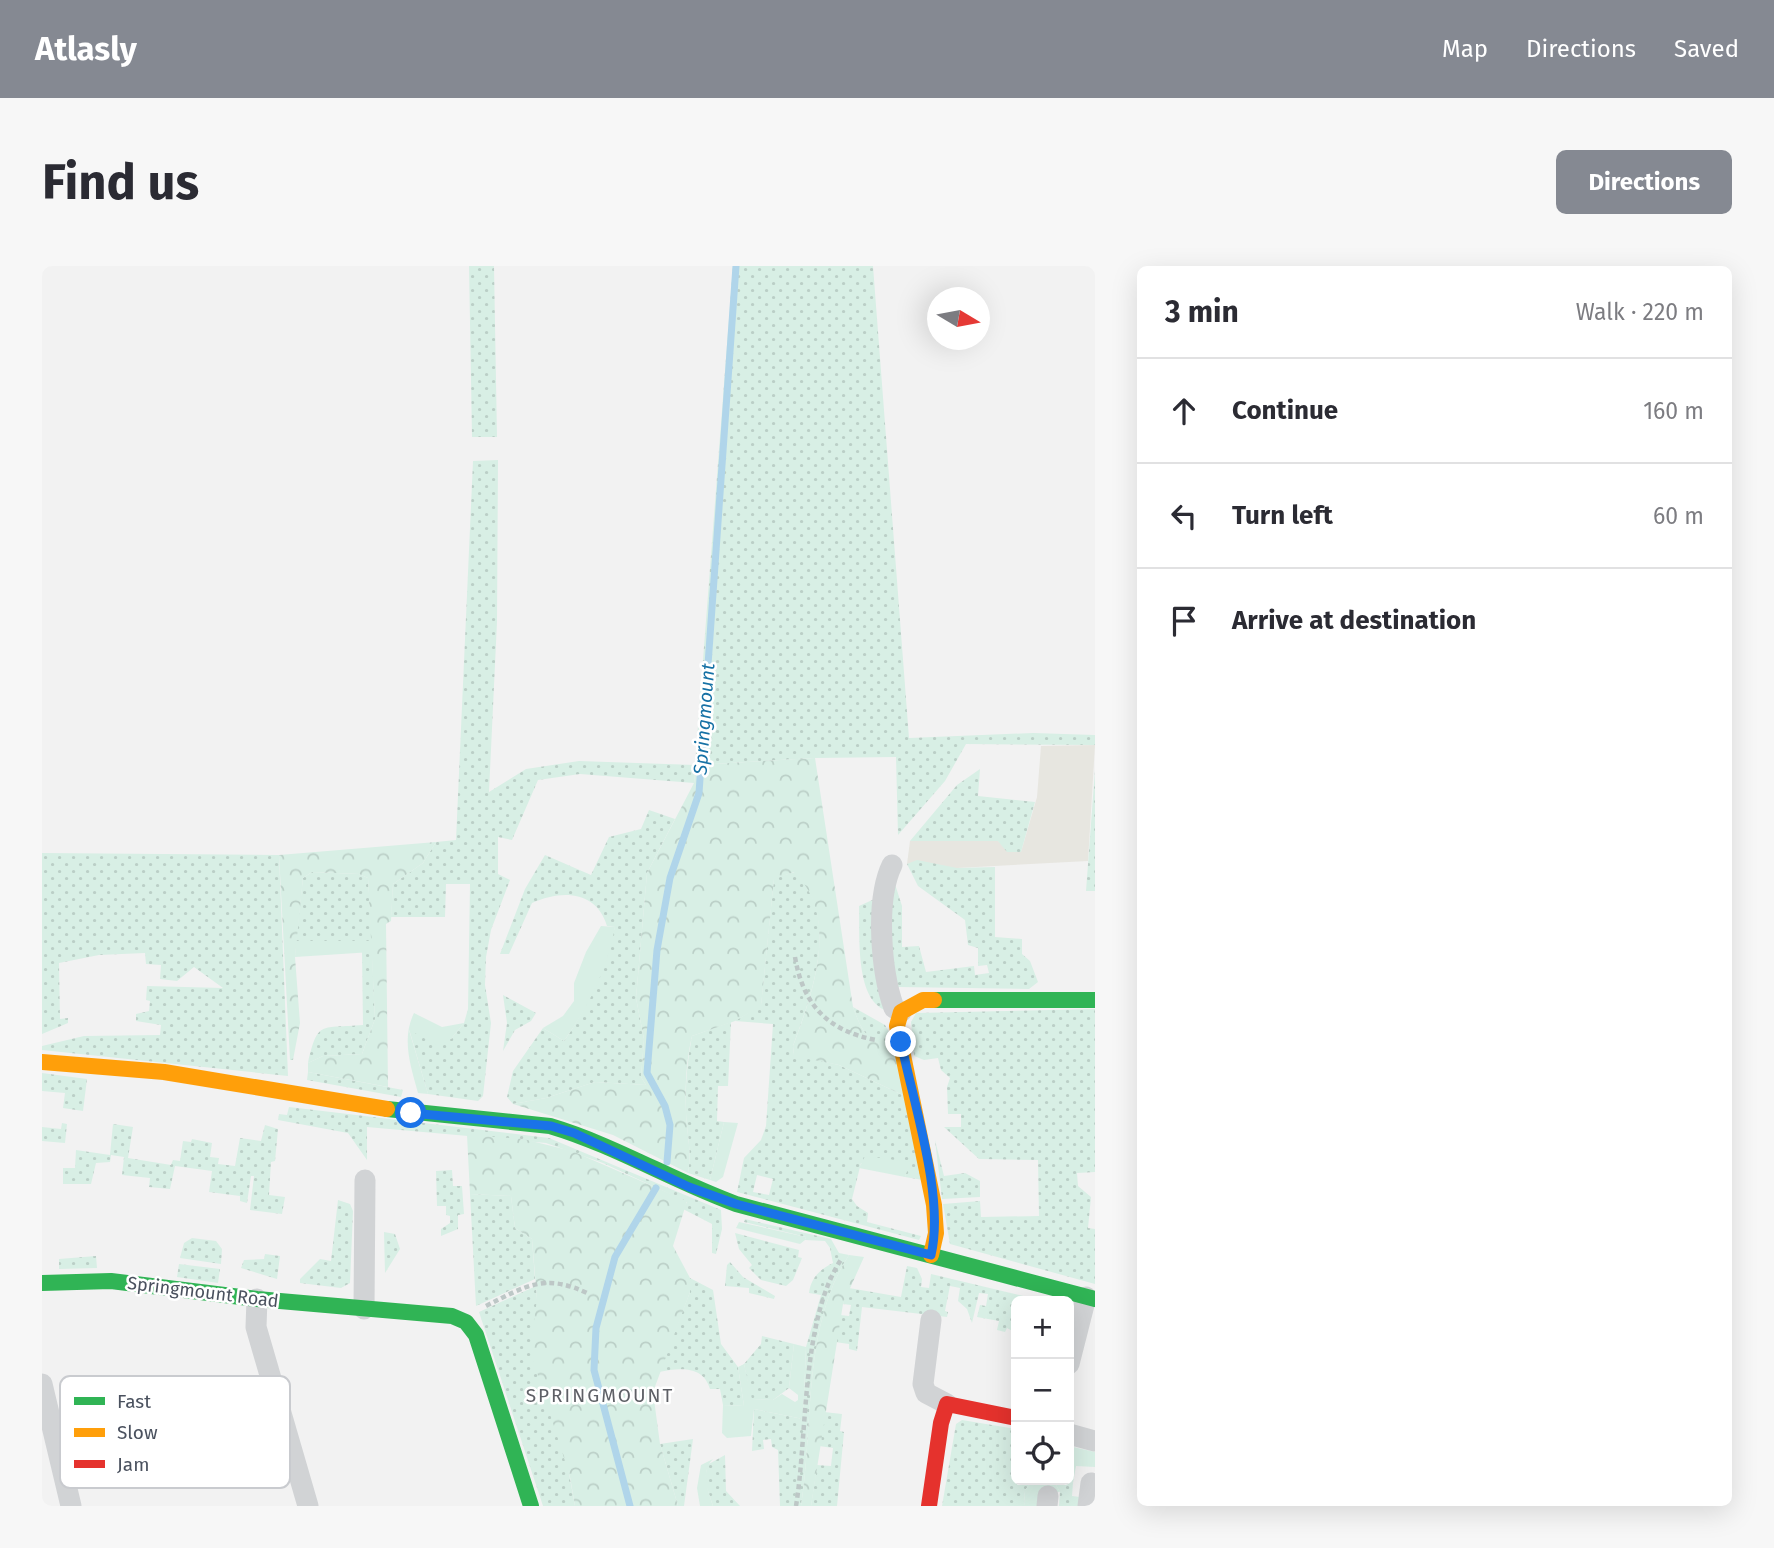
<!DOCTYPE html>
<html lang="en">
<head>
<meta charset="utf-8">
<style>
	:root { --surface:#fff; --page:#f7f7f7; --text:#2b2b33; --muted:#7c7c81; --line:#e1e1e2; --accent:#858992 }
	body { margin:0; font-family:"Fira Sans",sans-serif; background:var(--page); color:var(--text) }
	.controls { position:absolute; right:21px; bottom:21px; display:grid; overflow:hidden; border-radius:10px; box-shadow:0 7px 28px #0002 }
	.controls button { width:63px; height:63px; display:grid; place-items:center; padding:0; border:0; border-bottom:2px solid var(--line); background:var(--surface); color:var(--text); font:35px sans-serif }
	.compass { position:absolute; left:885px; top:21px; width:63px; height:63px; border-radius:50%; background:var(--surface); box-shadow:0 7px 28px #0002; rotate:100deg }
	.stop { position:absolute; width:21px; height:21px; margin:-16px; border:5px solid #1a73e8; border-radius:50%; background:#fff }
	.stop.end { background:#1a73e8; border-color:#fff; box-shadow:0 2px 7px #0008 }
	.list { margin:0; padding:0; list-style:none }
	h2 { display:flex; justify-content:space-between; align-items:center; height:91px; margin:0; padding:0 28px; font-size:30px }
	h2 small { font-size:23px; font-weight:400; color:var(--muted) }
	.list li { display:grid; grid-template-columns:46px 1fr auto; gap:21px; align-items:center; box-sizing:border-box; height:105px; padding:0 28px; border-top:2px solid var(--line) }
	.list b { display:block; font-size:26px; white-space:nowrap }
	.list em { font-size:23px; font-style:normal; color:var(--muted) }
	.icon { flex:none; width:38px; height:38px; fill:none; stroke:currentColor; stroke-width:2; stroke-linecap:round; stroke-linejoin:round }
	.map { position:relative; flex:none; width:1053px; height:1240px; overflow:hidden; border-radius:10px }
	header { display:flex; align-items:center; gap:42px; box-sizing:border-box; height:98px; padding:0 35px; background:var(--accent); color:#fff }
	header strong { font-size:33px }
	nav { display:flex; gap:38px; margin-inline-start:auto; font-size:24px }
	.intro { display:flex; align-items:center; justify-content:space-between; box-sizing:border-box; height:168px; padding:0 42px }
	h1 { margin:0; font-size:49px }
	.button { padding:18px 32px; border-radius:10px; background:var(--accent); color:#fff; font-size:24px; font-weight:700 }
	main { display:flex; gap:42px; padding:0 42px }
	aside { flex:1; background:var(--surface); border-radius:10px; box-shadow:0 7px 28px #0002 }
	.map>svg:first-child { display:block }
</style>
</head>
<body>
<header>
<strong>Atlasly</strong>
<nav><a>Map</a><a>Directions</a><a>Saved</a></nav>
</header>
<div class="intro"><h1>Find us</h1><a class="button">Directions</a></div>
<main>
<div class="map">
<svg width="1053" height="1240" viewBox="0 0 1053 1240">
	<defs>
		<pattern id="grass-dots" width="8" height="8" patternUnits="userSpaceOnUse" patternTransform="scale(1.75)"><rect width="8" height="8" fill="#d8efe5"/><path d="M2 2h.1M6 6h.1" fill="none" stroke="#bbcfc7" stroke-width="1.8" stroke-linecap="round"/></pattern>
		<pattern id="forest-crowns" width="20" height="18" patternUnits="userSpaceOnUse" patternTransform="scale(1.75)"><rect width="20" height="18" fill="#d8efe5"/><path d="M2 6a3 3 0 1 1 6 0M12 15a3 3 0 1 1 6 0" fill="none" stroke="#bbcfc7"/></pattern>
	</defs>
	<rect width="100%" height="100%" fill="#f2f2f2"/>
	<!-- commercial -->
	<path fill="#e7e6e0" d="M1053 479 1046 595 915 602 901 613 865 598 868 575H956L979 586 995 531 999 480Z"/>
	<!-- grass -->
	<path fill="url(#grass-dots)" fill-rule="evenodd" d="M427 0H452L455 171H430Z
		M691 0H831L867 472 991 467 1053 469V479L924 478 903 515 856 569 854 491 773 492 654 499 652 517 538 508 496 514 470 574 456 571V608L468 614 449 664 444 691 443 719 449 757 441 830 436 835 386 828 367 763 409 773 422 757 426 743 428 618H404L403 651H349L351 618 381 597 394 576 414 574 431 195 456 194 455 356 447 526 484 503 537 495 653 499Z
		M938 503 936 530 993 536 979 586H965L956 575H868L915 519Z
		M1053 504V625H1044Z
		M607 544 633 553 605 607 594 732 602 773 599 811 604 819 553 816 504 832 471 838 465 831 471 805 501 762 522 775C548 739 560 702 573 661L565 660C555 625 520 623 490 637L467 688H458L483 623 503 589 549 609 567 571 599 563Z
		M0 587 237 589 246 810 0 784V780L42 770 118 769 119 759 94 755V748L107 745 108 735 104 734 105 720 181 722 152 701 135 715 118 713 119 699 104 698 103 687 57 689 17 697 18 753 26 752V757L0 768Z
		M875 594 915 602 953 601V671L980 673V688L988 695 996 716 987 723 855 721 848 714V614L852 615 860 640V681L877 680 884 706 932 700 933 709 947 707 945 699 936 700V682L926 679 923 654 876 620 865 598Z
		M270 606 317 608 326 612 330 675H254L261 612Z
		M753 606C799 651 770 728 751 780L752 789 797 799 865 831 881 914 863 911 867 896 819 897 810 933 815 940 826 947 825 956 879 970 877 974 695 926 702 892 719 874 724 860 731 758 693 755 719 739 732 612ZM715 909 731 913 727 929 711 926Z
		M837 631 843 744C813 732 818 669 817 640Z
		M320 686H330L333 753 320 788 281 790 266 797C276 753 279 763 321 759Z
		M461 729 494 747 489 755 473 764 461 785 465 757Z
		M811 741 843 759 856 781C827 781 820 766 811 741Z
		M1053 743V906L1035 907 1036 920 1049 931 1046 962 1053 963V1018L908 978 901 938 938 935 939 951 997 950 996 894 937 893 902 861H919V848H906L905 821 908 812 899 804 896 792 882 794 872 790 869 756 874 747Z
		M689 756 686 820H676L675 855 682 856 668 914 646 907C650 885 645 869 644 847 643 821 645 795 650 770Z
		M266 806 361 824 359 831 265 814Z
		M0 807 45 813 41 845 21 842 23 827 0 825Z
		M247 841 507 872 679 944 680 963 674 988 670 987V958L641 943 645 936 561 897 504 877 325 861V894L306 867 236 854 237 848 245 849Z
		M20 857 25 858 23 877 0 875V861L19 863Z
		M71 858 91 861 86 892 129 899 131 894 138 895 141 875 149 876 150 873 170 877 168 891 177 892 176 898 193 900 198 872 219 875 223 859 236 863 233 895 229 896 227 929 243 931 240 948 208 944 212 910H209L205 937 198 935V930L167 926 170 905 133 900 128 923 107 921 108 912 80 909 82 891 69 889 68 896 54 897 49 918H21V902H33L34 884 68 889Z
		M893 874 902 910 923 907 938 915V931L900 933Z
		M410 904 411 920H420L422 948 416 949V963L399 970V963L408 957V950L404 949V940H395L394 905Z
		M428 928 469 930 473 962 490 973 493 1013 434 1040Z
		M296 934 308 938 311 945 308 1017 299 1022 258 1017V1013L278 993 289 995Z
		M703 953 789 973 797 987 807 989C760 1061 772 1158 759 1240H738L736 1184 730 1181 729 1173 721 1174 722 1183 710 1185 712 1143 761 1153 764 1081 779 1029 767 1027C769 1012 777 1004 791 997L788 982 783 975 763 974 764 971 702 956Z
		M342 966 353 968 358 983 343 1007Z
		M693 967 757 984 756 991 760 992 751 1014 744 1020 719 1014 707 1002 710 999 697 983Z
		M150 972 174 975 180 983 179 998 138 992 142 977Z
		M223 988 238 990 235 1013 199 1002 202 994 222 993Z
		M54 990 55 1002 17 1003V993Z
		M688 996 701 1011 733 1030 732 1033 707 1027V1022L683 1020 685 999Z
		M137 998 178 1003 176 1017 135 1011Z
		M865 1000 875 1002 880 1013 879 1021 887 1022 889 1008 1002 1035H974V1067L965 1062 963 1066 955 1064 957 1055 935 1051 938 1039 944 1040 946 1028 937 1027 930 1057 925 1043 916 1035 918 1022 908 1020 903 1045 906 1046 905 1051 820 1041 815 1085 807 1083V1078L793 1076 798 1049 807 1050 809 1039 801 1038 807 1022 859 1031Z
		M648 1012 671 1024 679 1078 696 1101 702 1140 681 1139 678 1123H668C661 1099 637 1102 617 1106L648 1026Z
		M494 1020 495 1033 533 1240H501L437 1046Z
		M720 1070 752 1078 747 1122 731 1134 709 1133 702 1098 719 1078Z
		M782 1146 800 1148 798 1165 802 1166 795 1240H769L775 1199 789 1200 791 1182 777 1180Z
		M920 1154 974 1163V1214H1024L1031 1217 1030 1230 1038 1231 1037 1240H1017L1018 1226 1014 1219 988 1218 983 1224 982 1240H900L914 1158Z
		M651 1173 642 1240H636L618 1178Z
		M683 1189 684 1225 698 1240H671L663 1216 665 1199Z"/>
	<!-- forest -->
	<path fill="url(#forest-crowns)" d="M773 492 811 741C820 766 827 780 856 781L865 831 797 799 752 790 751 780C770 729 799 651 752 606L732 613 719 740 693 755 650 770C644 796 643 821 644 847 645 869 650 885 646 907L571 869 471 838 504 832 553 816 604 819 599 811 602 773 594 732 605 607 652 517 654 499Z
		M394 576 381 597 351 618 349 655 344 658 346 821 266 806V797L281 790 320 788 333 753 326 612 317 608 270 606 261 612 253 691 258 757 251 794H248L237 589Z
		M425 869 481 873 530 885 645 935 631 980 648 1012V1026L611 1126 618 1178 636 1240H533L528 1211 488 1084 495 1033 490 973 473 962 469 930 428 928Z
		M807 989 822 991 801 1038 769 1240H759C772 1158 760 1061 807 989Z"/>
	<!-- green -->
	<path fill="#d8efe5" d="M559 660 573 661C565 703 547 740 522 775L501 762 521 750 532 735V717L544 686Z
		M254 675H330V686L253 691Z
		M372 747 400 761 422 757 409 773 397 780 367 764 386 828 376 827C369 801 359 773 372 747Z
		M682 856 696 857 681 911 674 916 668 914Z
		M823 890 868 896 863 911 817 902Z
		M697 956 764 971 763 974 758 978 694 962Z
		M752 1078 764 1081 761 1153 712 1143 709 1170 685 1172 680 1167 681 1139 702 1140 696 1101 702 1098 710 1133 731 1134 740 1128 753 1136 756 1134V1129L747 1122Z
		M1027 1180 1053 1186V1201L1034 1200 1031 1217 1024 1214H1027Z
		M671 1193C658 1206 666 1224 671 1240H658L655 1222 659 1199Z
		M1002 1217 1014 1219 1018 1226 999 1225 996 1240H982L983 1224 988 1218Z"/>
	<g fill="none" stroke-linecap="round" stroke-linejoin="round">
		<!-- stream -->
		<path stroke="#b0d5ea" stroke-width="7" d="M625 896 628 859 623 840 605 807 615 684 628 612 657 527 694 0
			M588 1240 552 1104 554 1062 573 991 614 922"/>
		<!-- path -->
		<path stroke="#bdc7c6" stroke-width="4.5" stroke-dasharray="5 3.5" stroke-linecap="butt" d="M753 691C761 739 786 765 834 774
			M444 1040C485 1019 504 1007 547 1028
			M754 1240C766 1166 759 1053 800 992"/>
		<!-- street -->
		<path stroke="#d1d3d5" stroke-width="21" d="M850 599C833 634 839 706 852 742L859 746
			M215 1033 214 1061 266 1240
			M322 1043 323 914
			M889 1054 881 1118 884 1127 905 1138
			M1027 1098 1044 1031
			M0 1118 29 1240
			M1027 1168 1053 1175
			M1005 1240 1006 1230
			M1046 1240 1049 1217"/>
		<!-- fast -->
		<path stroke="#30b455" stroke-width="16" d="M892 734H1053
			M345 843 508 860C572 879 631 915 694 938L1053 1033
			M0 1017 69 1015 215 1033 410 1050 424 1056 434 1069 489 1240"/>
		<!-- slow -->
		<path stroke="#ff9f0a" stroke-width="16" d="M0 796 122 806 345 843
			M889 989 894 967 892 939 855 760 859 746 881 734H892"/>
		<!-- jam -->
		<path stroke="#e5322d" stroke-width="16" d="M887 1240 899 1157 905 1138 974 1152"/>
	</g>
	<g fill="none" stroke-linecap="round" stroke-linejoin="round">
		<!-- route -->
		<path stroke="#1a73e8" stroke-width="9" d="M369 847 509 860 532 867 647 921 694 938 889 989C903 931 871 836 859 776"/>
	</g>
	<g text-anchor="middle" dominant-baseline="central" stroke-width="5" stroke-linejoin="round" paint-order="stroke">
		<!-- street labels -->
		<g font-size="18" fill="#4a515e" stroke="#fff">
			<text transform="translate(161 1026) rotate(7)">Springmount Road</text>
		</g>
		<!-- water labels -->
		<g font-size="19" font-style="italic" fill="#1671a5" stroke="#fff">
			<text transform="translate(662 453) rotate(-86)">Springmount</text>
		</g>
		<!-- neighbourhood labels -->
		<g font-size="19" letter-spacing="2" fill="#5e6066" stroke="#fff">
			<text x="558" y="1129">SPRINGMOUNT</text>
		</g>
	</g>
	<!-- legend -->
	<rect x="18" y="1110" width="230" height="112" rx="10" fill="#fff" stroke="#c9cbcf" stroke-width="2"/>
	<rect x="32" y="1131" width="31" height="8" fill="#30b455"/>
	<rect x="32" y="1162" width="31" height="9" fill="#ff9f0a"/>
	<rect x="32" y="1194" width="31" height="8" fill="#e5322d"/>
	<g font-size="19" fill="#4a515e">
		<text x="75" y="1142">Fast</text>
		<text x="75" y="1173">Slow</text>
		<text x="75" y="1205">Jam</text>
	</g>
</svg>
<div class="controls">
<button>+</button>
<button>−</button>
<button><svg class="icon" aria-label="locate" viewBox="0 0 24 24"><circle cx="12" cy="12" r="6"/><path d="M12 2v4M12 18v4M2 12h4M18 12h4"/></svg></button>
</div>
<svg class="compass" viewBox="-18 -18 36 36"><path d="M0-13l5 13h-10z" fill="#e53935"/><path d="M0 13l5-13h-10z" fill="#7c7c81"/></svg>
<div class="stop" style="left:369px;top:847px"></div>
<div class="stop end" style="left:859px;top:776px"></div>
</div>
<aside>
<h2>3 min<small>Walk · 220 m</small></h2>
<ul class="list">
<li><svg class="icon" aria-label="ahead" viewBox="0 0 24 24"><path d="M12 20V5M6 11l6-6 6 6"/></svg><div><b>Continue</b></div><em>160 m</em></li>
<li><svg class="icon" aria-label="left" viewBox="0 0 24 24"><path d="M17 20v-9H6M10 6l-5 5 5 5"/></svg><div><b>Turn left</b></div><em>60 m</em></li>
<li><svg class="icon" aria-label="arrive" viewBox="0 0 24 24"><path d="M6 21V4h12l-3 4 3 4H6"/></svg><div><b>Arrive at destination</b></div></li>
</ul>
</aside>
</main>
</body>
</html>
